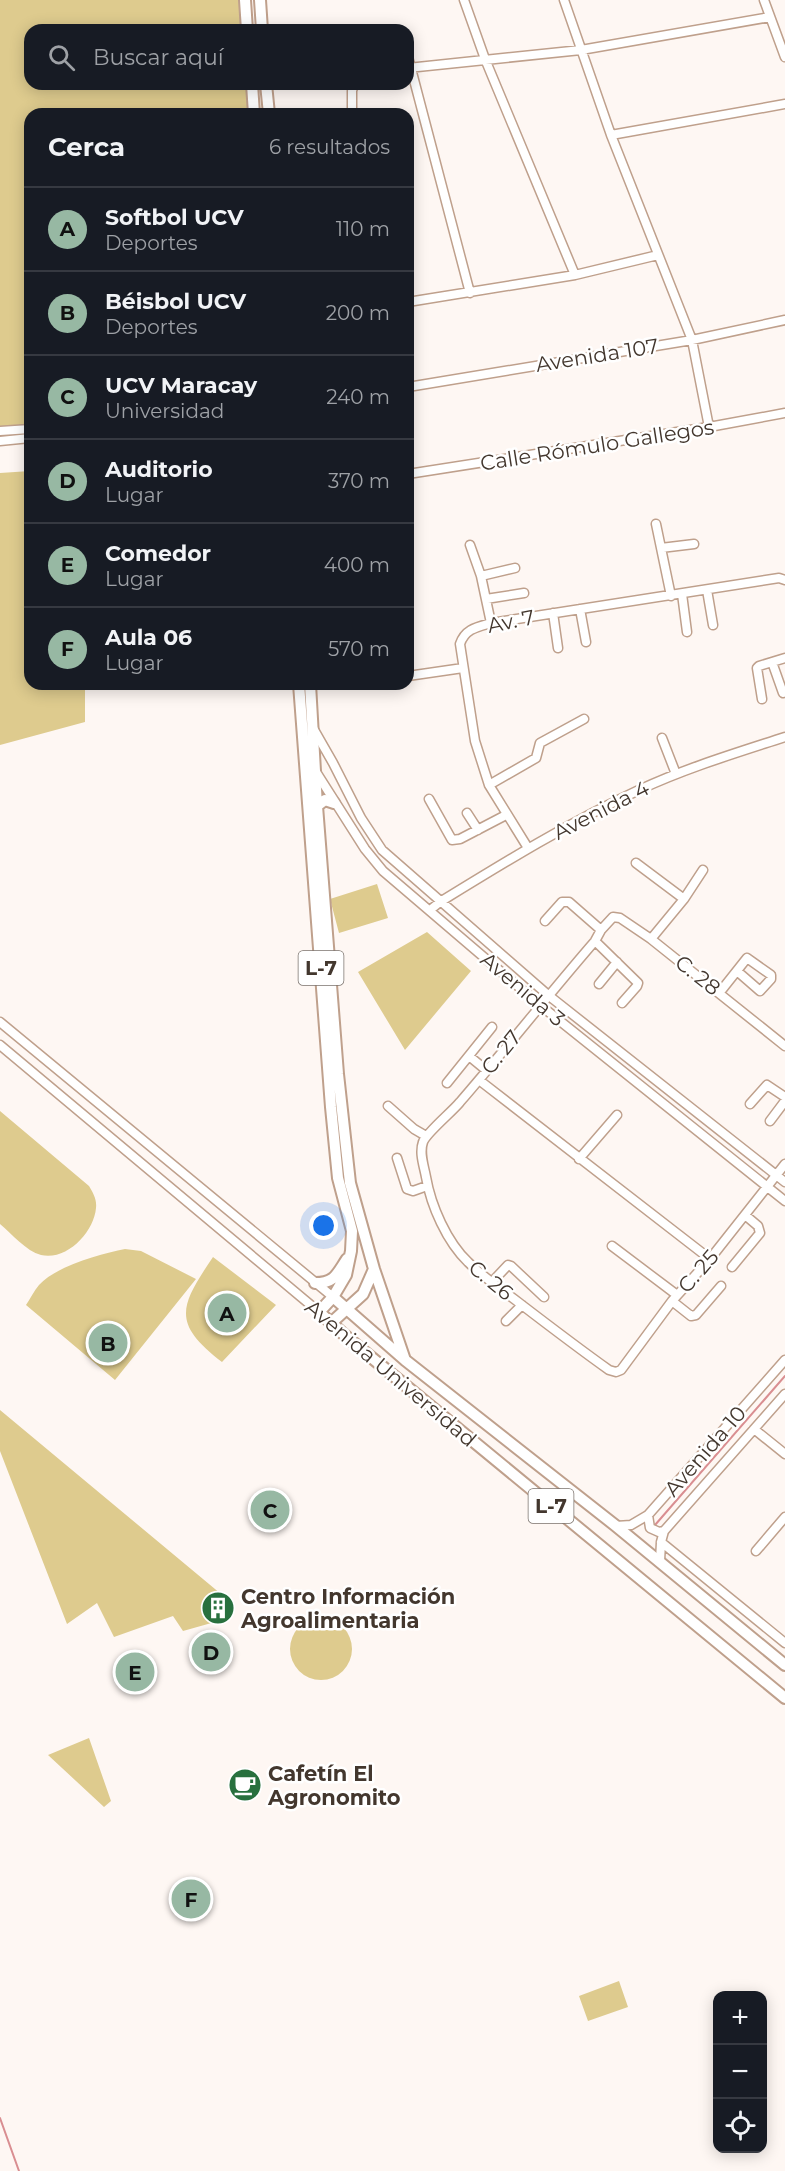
<!DOCTYPE html>
<html lang="es">
<head>
<meta charset="utf-8">
<style>
	:root { --surface:#171b24; --page:#20242c; --text:#f1f3f6; --muted:#9ea1a6; --line:#363941; --accent:#97b8a3 }
	body { margin:0; font-family:Montserrat,sans-serif; background:var(--page); color:var(--text) }
	.controls { position:absolute; right:18px; bottom:18px; display:grid; overflow:hidden; border-radius:12px; box-shadow:0 3px 15px #0003 }
	.controls button { width:54px; height:54px; display:grid; place-items:center; padding:0; border:0; border-bottom:2px solid var(--line); background:var(--surface); color:var(--text); font:30px sans-serif }
	.you { position:absolute; left:324px; top:1226px; width:21px; height:21px; margin:-15px; border:4px solid #fff; border-radius:50%; background:#1a73e8; box-shadow:0 0 0 9px #1a73e833 }
	.badge { display:grid; place-items:center; width:39px; height:39px; border-radius:50%; background:var(--accent); color:#111; font-size:20px; font-weight:700 }
	.pin { position:absolute; translate:-50% -50%; border:3px solid #fff; box-shadow:0 2px 6px #0006 }
	.list { margin:0; padding:0; list-style:none }
	h2 { display:flex; justify-content:space-between; align-items:center; height:78px; margin:0; padding:0 24px; font-size:26px }
	h2 small { font-size:20px; font-weight:400; color:var(--muted) }
	.list li { display:grid; grid-template-columns:39px 1fr auto; gap:18px; align-items:center; box-sizing:border-box; height:84px; padding:0 24px; border-top:2px solid var(--line) }
	.list b { display:block; font-size:22px; white-space:nowrap }
	.list p { margin:0; font-size:20px; white-space:nowrap; color:var(--muted) }
	.list em { font-size:20px; font-style:normal; color:var(--muted) }
	.icon { flex:none; width:33px; height:33px; fill:none; stroke:currentColor; stroke-width:2; stroke-linecap:round; stroke-linejoin:round }
	.map { position:relative; flex:none; width:785px; height:2171px; overflow:hidden }
	.search { position:absolute; background:var(--surface); box-shadow:0 3px 15px #0003; left:24px; top:24px; width:390px; height:66px; display:flex; align-items:center; gap:15px; box-sizing:border-box; padding:0 21px; border-radius:18px; color:var(--muted); font-size:22px }
	.panel { position:absolute; background:var(--surface); box-shadow:0 3px 15px #0003; left:24px; top:108px; width:390px; height:582px; border-radius:18px }
	.map>svg:first-child { display:block }
</style>
</head>
<body>
<div class="map">
<svg width="785" height="2171" viewBox="0 0 785 2171">
	<rect width="100%" height="100%" fill="#fef7f3"/>
	<!-- green -->
	<path fill="#decb8e" d="M0 0H241L244 30H30V84H249L252 114H30V424L0 427Z
		M30 471V684H85V722L0 745V473Z
		M377 884 388 918 339 933 330 899Z
		M427 932 471 971 405 1050 358 972Z
		M0 1111 89 1186C93 1193 97 1199 96 1208 94 1232 67 1261 41 1255 26 1251 12 1234 0 1224Z
		M125 1249 141 1251 196 1279 115 1380 26 1305C30 1299 34 1291 39 1285 56 1266 101 1254 125 1249Z
		M213 1257 276 1305 222 1362C171 1323 180 1306 213 1257Z
		M0 1410 221 1594 207 1599 215 1622 183 1631 173 1616 114 1637 97 1603 67 1624 0 1451Z
		M290 1649a31 31 0 1 1 62 0a31 31 0 1 1-62 0Z
		M89 1738 111 1801 104 1807 48 1755Z
		M619 1981 628 2007 588 2021 579 1996Z"/>
	<g fill="none" stroke-linecap="round" stroke-linejoin="round">
		<!-- stream -->
		<path stroke="#d98e91" stroke-width="2" d="M655 1525 785 1376
			M0 2118 19 2171"/>
		<defs>
			<path id="minor" d="M464 0 485 59 575 275
				M564 0 611 135 692 340 709 427
				M764 0 785 57
				M408 57 470 293
				M408 68 581 50 770 17
				M352 114V91L354 84
				M611 135 785 104
				M408 302 575 275 658 255
				M408 387 692 340 785 320
				M0 431 30 429
				M0 441 30 438
				M408 474 709 427 785 413
				M656 524 671 596
				M470 545 481 576 491 623
				M661 548 694 544
				M481 576 515 568
				M707 590 713 625
				M682 594 687 632
				M486 599 524 593
				M580 609 586 642
				M553 613 558 648
				M772 662 783 693
				M408 676 463 668
				M762 699 757 668 759 666 785 658
				M313 728 333 763 361 818 382 850 548 995 785 1182
				M662 738 676 774
				M316 772 365 849 383 871 540 1005 785 1201
				M489 785 536 758 540 743 584 719
				M429 799 452 840 460 839 506 815
				M467 813 478 830
				M528 848 489 785 475 741 460 644C465 629 477 627 491 623L779 578 785 580
				M636 863 684 899
				M430 910 440 902C505 862 570 822 639 790 686 768 736 753 785 737
				M545 921 562 902H569L601 930
				M651 939 684 899 703 870
				M595 941 638 983 637 986 622 1003
				M599 984 617 962
				M720 992 747 958 771 975V979L760 991 737 971
				M0 1022 333 1297
				M0 1045 319 1312
				M785 1046 651 939 620 918 613 917 601 930 595 941C549 994 506 1049 460 1102 453 1111 426 1133 423 1142 419 1153 424 1166 426 1177 431 1206 447 1242 468 1262 483 1277 501 1289 518 1302 548 1325 578 1348 609 1370L616 1372 621 1370 672 1301 710 1259 785 1164
				M469 1056 486 1070
				M479 1080 710 1259
				M447 1083 492 1027
				M750 1104 767 1085 785 1097
				M388 1106 414 1129 426 1136
				M770 1121 785 1101
				M397 1158 407 1189 413 1191 427 1186
				M579 1159 617 1115
				M612 1246 677 1295
				M732 1267 760 1233 758 1226 745 1215
				M492 1282 508 1265 511 1266 544 1297
				M672 1301 691 1316 696 1315 721 1286
				M506 1321 522 1305
				M754 1429 785 1454
				M648 1515 650 1528 659 1532 664 1531
				M616 1526 631 1525 648 1515 785 1360
				M661 1542 785 1643
				M756 1551 785 1517
				M660 1561 661 1542 664 1531 785 1394"/>
			<path id="major" d="M245 0 247 30
				M260 0 262 30
				M252 84 254 114
				M266 84 269 114
				M299 684 331 1107 338 1178 352 1231 351 1251 346 1275 333 1297 319 1312 349 1339 785 1698
				M310 684 317 806 338 1074 350 1183 374 1269 405 1360
				M317 806 325 800 334 803
				M315 1283C335 1283 337 1274 347 1259
				M333 1297 405 1360 616 1526 785 1665
				M331 1323 363 1294 374 1269"/>
		</defs>
		<!-- minor casing -->
		<use href="#minor" stroke="#bfa08c" stroke-width="11"/>
		<!-- major casing -->
		<use href="#major" stroke="#bfa08c" stroke-width="14"/>
		<!-- minor -->
		<use href="#minor" stroke="#fff" stroke-width="8"/>
		<!-- major -->
		<use href="#major" stroke="#fff" stroke-width="10"/>
	</g>
	<!-- icons -->
	<defs>
		<symbol id="building-disc" viewBox="-11 -11 22 22"><circle r="9.5" fill="#28703e" stroke="#fff"/><path d="M-4-6H4V6H1V3H-1V6H-4ZM-2.5-4.3h1.7v1.8h-1.7ZM.8-4.3h1.7v1.8H.8ZM-2.5-1h1.7V.8h-1.7ZM.8-1h1.7V.8H.8Z" fill="#fff"/></symbol>
		<symbol id="cafe-disc" viewBox="-11 -11 22 22"><circle r="9.5" fill="#28703e" stroke="#fff"/><path d="M-5.5-4.5H6V0H3Q3 3.5 0 3.5H-2.5Q-5.5 3.5-5.5 0ZM3-3.2v2h1.7v-2ZM-6 4.5H4V6H-6Z" fill="#fff"/></symbol>
	</defs>
	<g fill-rule="evenodd">
		<use href="#building-disc" x="199" y="1589" width="38" height="38"/>
		<use href="#cafe-disc" x="226" y="1766" width="38" height="38"/>
	</g>
	<g text-anchor="middle" dominant-baseline="central" stroke-width="5" stroke-linejoin="round" paint-order="stroke">
		<!-- shield labels -->
		<g fill="#fff" stroke="#7b736d" stroke-width="1.5">
			<rect x="298.5" y="951" width="45" height="34" rx="4.5"/>
			<rect x="528.5" y="1489" width="45" height="34" rx="4.5"/>
		</g>
		<g font-size="20" font-weight="bold" fill="#43372e">
			<text x="321" y="968">L-7</text>
			<text x="551" y="1506">L-7</text>
		</g>
		<!-- street labels -->
		<g font-size="21" fill="#43372e" stroke="#fff">
			<text transform="translate(597 355) rotate(-9)">Avenida 107</text>
			<text transform="translate(597 445) rotate(-9)">Calle Rómulo Gallegos</text>
			<text transform="translate(511 621) rotate(-11)">Av. 7</text>
			<text transform="translate(601 810) rotate(-27)">Avenida 4</text>
			<text transform="translate(698 975) rotate(38)">C. 28</text>
			<text transform="translate(523 989) rotate(40)">Avenida 3</text>
			<text transform="translate(501 1052) rotate(-51)">C. 27</text>
			<text transform="translate(698 1271) rotate(-49)">C. 25</text>
			<text transform="translate(491 1280) rotate(39)">C. 26</text>
			<text transform="translate(391 1373) rotate(40)">Avenida Universidad</text>
			<text transform="translate(705 1451) rotate(-49)">Avenida 10</text>
		</g>
		<!-- poi labels -->
		<g font-size="21" font-weight="bold" fill="#43372e" stroke="#fff" text-anchor="start">
			<text x="241" y="1596">Centro Información<tspan x="241" dy="24">Agroalimentaria</tspan></text>
			<text x="268" y="1773">Cafetín El<tspan x="268" dy="24">Agronomito</tspan></text>
		</g>
	</g>
</svg>
<div class="controls">
<button>+</button>
<button>−</button>
<button><svg class="icon" aria-label="locate" viewBox="0 0 24 24"><circle cx="12" cy="12" r="6"/><path d="M12 2v4M12 18v4M2 12h4M18 12h4"/></svg></button>
</div>
<div class="you"></div>
<div class="pin badge" style="left:227px;top:1313px">A</div>
<div class="pin badge" style="left:108px;top:1343px">B</div>
<div class="pin badge" style="left:270px;top:1510px">C</div>
<div class="pin badge" style="left:211px;top:1652px">D</div>
<div class="pin badge" style="left:135px;top:1672px">E</div>
<div class="pin badge" style="left:191px;top:1899px">F</div>
<div class="search"><svg class="icon" aria-label="search" viewBox="0 0 24 24"><circle cx="10" cy="10" r="6"/><path d="M15 15l6 6"/></svg>Buscar aquí</div>
<section class="panel">
<h2>Cerca<small>6 resultados</small></h2>
<ul class="list">
<li><span class="badge">A</span><div><b>Softbol UCV</b><p>Deportes</p></div><em>110 m</em></li>
<li><span class="badge">B</span><div><b>Béisbol UCV</b><p>Deportes</p></div><em>200 m</em></li>
<li><span class="badge">C</span><div><b>UCV Maracay</b><p>Universidad</p></div><em>240 m</em></li>
<li><span class="badge">D</span><div><b>Auditorio</b><p>Lugar</p></div><em>370 m</em></li>
<li><span class="badge">E</span><div><b>Comedor</b><p>Lugar</p></div><em>400 m</em></li>
<li><span class="badge">F</span><div><b>Aula 06</b><p>Lugar</p></div><em>570 m</em></li>
</ul>
</section>
</div>
</body>
</html>
